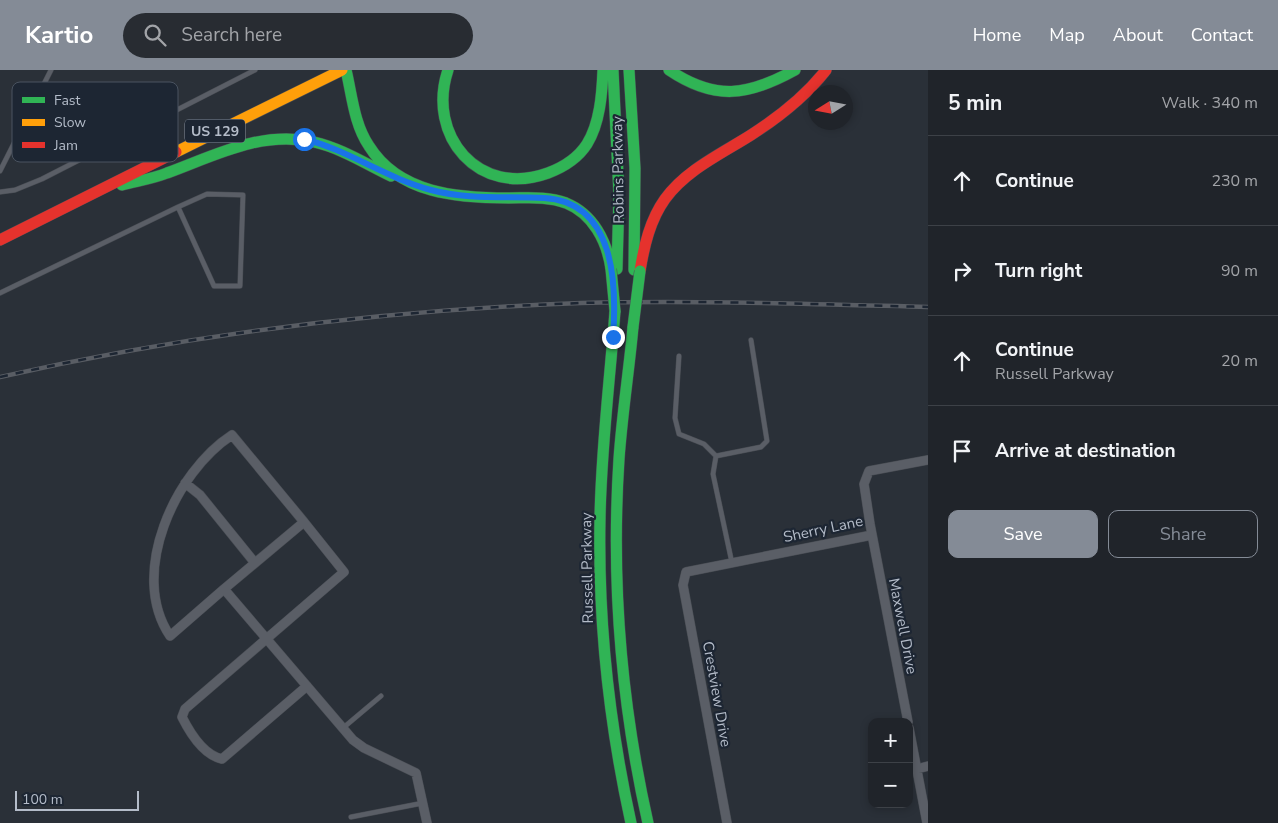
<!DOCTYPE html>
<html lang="en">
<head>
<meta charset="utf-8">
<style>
	:root { --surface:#20242a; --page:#282c32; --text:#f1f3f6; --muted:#a2a4a8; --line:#3d4147; --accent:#848b96 }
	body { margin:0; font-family:"Nunito Sans",sans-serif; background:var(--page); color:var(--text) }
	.controls { position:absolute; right:15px; bottom:15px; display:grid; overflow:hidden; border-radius:10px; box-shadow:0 2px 8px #0003 }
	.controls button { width:45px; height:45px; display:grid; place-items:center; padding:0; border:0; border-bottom:1px solid var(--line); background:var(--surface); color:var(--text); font:25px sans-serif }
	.compass { position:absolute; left:808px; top:15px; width:45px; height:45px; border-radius:50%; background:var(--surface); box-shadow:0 2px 8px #0003; rotate:259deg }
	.scale { position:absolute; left:15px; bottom:12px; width:124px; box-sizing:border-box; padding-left:5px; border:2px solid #b4bcc9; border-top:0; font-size:14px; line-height:18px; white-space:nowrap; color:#b4bcc9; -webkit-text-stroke:4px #1d2633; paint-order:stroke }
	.stop { position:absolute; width:15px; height:15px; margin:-11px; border:4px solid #1a73e8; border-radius:50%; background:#fff }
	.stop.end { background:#1a73e8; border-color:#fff; box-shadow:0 1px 5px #0008 }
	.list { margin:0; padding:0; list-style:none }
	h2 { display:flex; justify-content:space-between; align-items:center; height:65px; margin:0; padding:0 20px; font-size:21px }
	h2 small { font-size:16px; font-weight:400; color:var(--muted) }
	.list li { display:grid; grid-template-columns:32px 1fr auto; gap:15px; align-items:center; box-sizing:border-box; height:90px; padding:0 20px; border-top:1px solid var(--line) }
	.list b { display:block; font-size:19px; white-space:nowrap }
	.list p { margin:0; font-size:16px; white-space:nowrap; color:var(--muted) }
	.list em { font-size:16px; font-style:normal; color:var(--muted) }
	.actions { display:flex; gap:10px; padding:15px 20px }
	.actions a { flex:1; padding:11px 0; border:1px solid var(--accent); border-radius:10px; text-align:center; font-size:18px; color:var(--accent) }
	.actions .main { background:var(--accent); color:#fff }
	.icon { flex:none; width:28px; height:28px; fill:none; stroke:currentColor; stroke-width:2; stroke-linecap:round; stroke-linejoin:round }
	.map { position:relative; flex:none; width:928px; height:753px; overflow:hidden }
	header { display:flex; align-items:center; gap:30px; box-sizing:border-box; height:70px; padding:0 25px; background:var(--accent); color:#fff }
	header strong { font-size:24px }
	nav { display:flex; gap:28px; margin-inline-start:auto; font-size:18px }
	.search { width:350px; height:45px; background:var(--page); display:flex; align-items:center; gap:12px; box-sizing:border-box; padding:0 18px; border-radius:28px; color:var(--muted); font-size:19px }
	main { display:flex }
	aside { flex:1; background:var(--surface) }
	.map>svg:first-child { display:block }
</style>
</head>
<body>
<header>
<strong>Kartio</strong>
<div class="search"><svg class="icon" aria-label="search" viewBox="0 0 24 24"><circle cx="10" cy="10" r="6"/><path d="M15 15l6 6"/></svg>Search here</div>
<nav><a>Home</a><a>Map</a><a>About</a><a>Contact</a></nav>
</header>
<main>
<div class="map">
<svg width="928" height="753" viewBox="0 0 928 753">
	<rect width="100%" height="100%" fill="#2a3038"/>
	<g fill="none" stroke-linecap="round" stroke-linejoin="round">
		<defs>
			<path id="lane" d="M0 101 51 0
				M0 122 15 120 42 109 255 0
				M207 124 243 125 240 216H214L178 137Z
				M0 223 178 137
				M679 286 675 348 679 364 704 374 716 386 713 404 732 493
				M716 386 761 377 767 371 751 270
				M343 658 381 626
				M351 747 423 733"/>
			<path id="street" d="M185 413 200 425 255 493
				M304 452 344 502 185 639 182 647C190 663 204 685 222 689L307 616
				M224 519 170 566C128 504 175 402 232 365L304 452 224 519 353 670 364 678 416 703 427 753
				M908 652 870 454 864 414 869 401 928 390
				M909 658 927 753
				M917 699 928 696
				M727 753 683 515 686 502 872 465"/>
			<path id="fast" d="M346 0C352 25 354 54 369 76 399 124 458 128 509 128 528 128 547 126 566 133 593 144 607 171 611 199
				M448 0C426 66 479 128 548 103 564 97 578 88 587 74 600 53 602 24 603 0
				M613 0 619 125 617 199
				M629 0 635 98 634 200
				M669 0C715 31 748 26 795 0
				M122 115C137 111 152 109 167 103 214 86 261 60 314 72 341 78 366 94 391 106
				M615 241C610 310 601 379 600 449 598 551 609 653 631 753
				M633 257C629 301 622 345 619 389 611 512 621 633 648 753"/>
			<path id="slow" d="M176 82 342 0"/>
			<path id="jam" d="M0 170 176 82
				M640 201C644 176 650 150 665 129 686 100 721 84 751 65 779 47 805 27 826 0"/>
		</defs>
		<!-- lane casing -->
		<use href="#lane" stroke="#484c53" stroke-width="5.5"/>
		<!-- street casing -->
		<use href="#street" stroke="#484c53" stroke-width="10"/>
		<!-- fast casing -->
		<use href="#fast" stroke="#484c53" stroke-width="12"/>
		<!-- slow casing -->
		<use href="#slow" stroke="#484c53" stroke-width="12"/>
		<!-- jam casing -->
		<use href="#jam" stroke="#484c53" stroke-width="12"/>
		<!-- lane -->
		<use href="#lane" stroke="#5a5e66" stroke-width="4.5"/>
		<!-- street -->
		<use href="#street" stroke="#5a5e66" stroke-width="9"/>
		<!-- fast -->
		<use href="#fast" stroke="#30b455" stroke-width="11"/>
		<!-- slow -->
		<use href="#slow" stroke="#ff9f0a" stroke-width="11"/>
		<!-- jam -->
		<use href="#jam" stroke="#e5322d" stroke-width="11"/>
		<defs>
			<path id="rail" d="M0 307C190 264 386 240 581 233 696 230 812 234 928 237"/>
		</defs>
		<!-- rail casing -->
		<use href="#rail" stroke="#595d64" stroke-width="4.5"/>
		<!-- rail -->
		<use href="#rail" stroke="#1d2633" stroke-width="2.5" stroke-dasharray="8" stroke-linecap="butt"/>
		<defs>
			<path id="fast-bridge" d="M611 199 615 241
				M633 257 640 201"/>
		</defs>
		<!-- fast-bridge casing -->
		<use href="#fast-bridge" stroke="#484c55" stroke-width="12" stroke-linecap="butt"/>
		<!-- fast-bridge -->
		<use href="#fast-bridge" stroke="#30b455" stroke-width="11"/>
	</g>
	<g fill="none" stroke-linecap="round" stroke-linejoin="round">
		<!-- route -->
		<path stroke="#1a73e8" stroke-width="6" d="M304 69C348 80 386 108 431 120 468 130 506 126 544 128 615 132 617 214 613 267"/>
	</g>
	<g text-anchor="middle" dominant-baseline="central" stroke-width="4.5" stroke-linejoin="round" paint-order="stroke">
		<!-- shield labels -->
		<rect fill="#1d2633" stroke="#878f9c" stroke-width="1" x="185" y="49.5" width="60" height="23" rx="4"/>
		<g font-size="14" font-weight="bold" fill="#b4bcc9">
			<text x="215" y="61">US 129</text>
		</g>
		<!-- street labels -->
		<g font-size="15" fill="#b4bcc9" stroke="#1d2633">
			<text transform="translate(618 100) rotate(-91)">Robins Parkway</text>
			<text transform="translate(823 459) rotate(-12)">Sherry Lane</text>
			<text transform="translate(587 498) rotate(-91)">Russell Parkway</text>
			<text transform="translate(903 556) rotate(79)">Maxwell Drive</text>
			<text transform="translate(717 624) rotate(80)">Crestview Drive</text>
		</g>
	</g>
	<!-- legend -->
	<rect x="12" y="12" width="166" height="80" rx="8" fill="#1d2633" stroke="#4a5360" stroke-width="1"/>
	<rect x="22" y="27" width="23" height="6" fill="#30b455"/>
	<rect x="22" y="49" width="23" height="7" fill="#ff9f0a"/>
	<rect x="22" y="72" width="23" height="6" fill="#e5322d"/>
	<g font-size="14" fill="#b4bcc9">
		<text x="54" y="35">Fast</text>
		<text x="54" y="57">Slow</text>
		<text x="54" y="80">Jam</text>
	</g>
</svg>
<div class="controls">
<button>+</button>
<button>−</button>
</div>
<svg class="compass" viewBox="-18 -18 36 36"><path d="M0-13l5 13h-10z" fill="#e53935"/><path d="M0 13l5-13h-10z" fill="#a2a4a8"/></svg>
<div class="scale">100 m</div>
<div class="stop" style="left:304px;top:69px"></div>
<div class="stop end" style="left:613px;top:267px"></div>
</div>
<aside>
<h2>5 min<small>Walk · 340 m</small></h2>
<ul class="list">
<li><svg class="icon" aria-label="ahead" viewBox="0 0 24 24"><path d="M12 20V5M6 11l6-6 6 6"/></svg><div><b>Continue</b></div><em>230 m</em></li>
<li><svg class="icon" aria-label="right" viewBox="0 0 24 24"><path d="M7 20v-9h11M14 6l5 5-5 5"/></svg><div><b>Turn right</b></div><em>90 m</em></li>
<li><svg class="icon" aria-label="ahead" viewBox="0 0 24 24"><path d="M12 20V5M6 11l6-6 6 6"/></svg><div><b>Continue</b><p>Russell Parkway</p></div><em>20 m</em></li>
<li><svg class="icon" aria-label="arrive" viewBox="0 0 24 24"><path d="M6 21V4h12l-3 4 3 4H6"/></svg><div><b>Arrive at destination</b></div></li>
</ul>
<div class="actions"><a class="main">Save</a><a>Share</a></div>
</aside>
</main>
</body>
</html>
